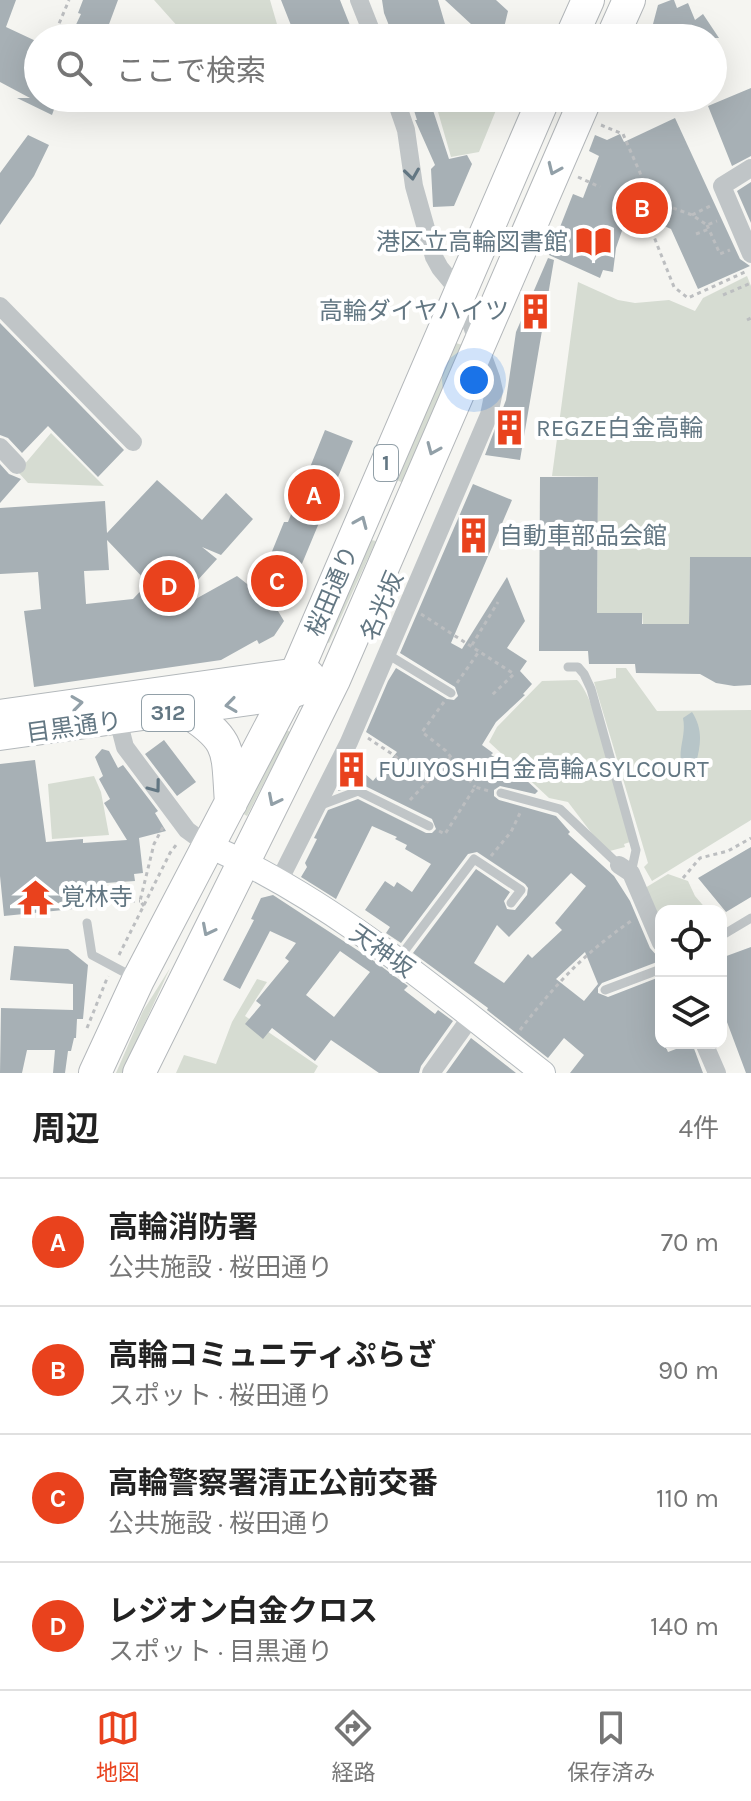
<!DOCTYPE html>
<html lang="ja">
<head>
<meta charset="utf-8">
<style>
	:root { --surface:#fff; --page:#f6f6f6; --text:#222; --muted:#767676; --line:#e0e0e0; --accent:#e9421d }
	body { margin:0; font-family:Karla,"Noto Sans JP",sans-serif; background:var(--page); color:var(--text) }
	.controls { position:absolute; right:24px; bottom:24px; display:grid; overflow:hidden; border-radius:16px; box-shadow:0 8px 32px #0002 }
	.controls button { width:72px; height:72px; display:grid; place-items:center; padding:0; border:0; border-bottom:2px solid var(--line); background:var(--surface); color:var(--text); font:40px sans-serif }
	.you { position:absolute; left:474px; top:380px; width:28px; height:28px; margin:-20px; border:6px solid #fff; border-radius:50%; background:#1a73e8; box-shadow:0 0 0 12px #1a73e833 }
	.badge { display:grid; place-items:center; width:52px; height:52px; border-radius:50%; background:var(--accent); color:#fff; font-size:26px; font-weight:700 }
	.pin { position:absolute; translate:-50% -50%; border:4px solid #fff; box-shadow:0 2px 8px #0006 }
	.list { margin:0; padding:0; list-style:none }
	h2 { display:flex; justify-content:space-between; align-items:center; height:104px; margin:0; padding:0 32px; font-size:34px }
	h2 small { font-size:26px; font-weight:400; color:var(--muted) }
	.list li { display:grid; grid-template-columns:52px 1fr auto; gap:24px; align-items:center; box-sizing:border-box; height:128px; padding:0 32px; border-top:2px solid var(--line) }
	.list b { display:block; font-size:30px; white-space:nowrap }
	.list p { margin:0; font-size:26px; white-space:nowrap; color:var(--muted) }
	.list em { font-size:26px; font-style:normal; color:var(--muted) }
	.icon { flex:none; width:44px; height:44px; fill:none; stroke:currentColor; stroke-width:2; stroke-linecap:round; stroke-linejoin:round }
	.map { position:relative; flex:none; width:751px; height:1073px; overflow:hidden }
	.search { position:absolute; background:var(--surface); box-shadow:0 8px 32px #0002; left:24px; right:24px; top:24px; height:88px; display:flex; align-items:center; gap:20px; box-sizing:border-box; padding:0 28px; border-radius:44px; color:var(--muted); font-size:30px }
	.sheet { height:616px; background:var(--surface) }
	nav { display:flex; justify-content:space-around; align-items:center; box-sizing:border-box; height:112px; border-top:2px solid var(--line); background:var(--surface); font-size:22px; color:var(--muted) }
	nav a { display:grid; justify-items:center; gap:4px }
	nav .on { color:var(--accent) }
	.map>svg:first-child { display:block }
</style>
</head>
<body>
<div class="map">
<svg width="751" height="1073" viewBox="0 0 751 1073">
	<rect width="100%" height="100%" fill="#f5f5f1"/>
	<!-- green -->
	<path fill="#d6dcd2" d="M154 0H270L281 38H188Z
		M434 98H501L479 152 451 157Z
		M747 276 751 286V557H690L689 624H643L642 613H597L598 477 552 476 578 282 618 300 635 303 669 300 695 311 703 298Z
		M456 343 462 345 403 483 397 480Z
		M51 433 104 486 28 483 18 472Z
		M371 540 376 541 329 643 325 641Z
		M616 668H626L657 711 751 710V820L652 881 644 867 648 863 594 682 616 678Z
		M577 680C597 697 622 811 630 842L624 844 625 847 606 852 568 802 549 798 489 742 497 727 542 681Z
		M285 729 290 732 247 816 242 813Z
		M94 776 101 792 109 835 52 839 48 784Z
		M668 874 688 881 695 896 708 911H661V923L645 888Z
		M170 968 122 1073H116L143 1011Z
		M257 979 267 982 245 1016 318 1066 314 1073H176L184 1055 216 1064 232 1022Z"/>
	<!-- water -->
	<path fill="#b7c5c8" d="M692 712C703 729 701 744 696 763L684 771C675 752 687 738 683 718Z"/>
	<!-- building -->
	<path fill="#a7b0b5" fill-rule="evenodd" d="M0 0H16L6 27 38 42V98H58L52 115 17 98H30L0 82Z
		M83 0H118L105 35 92 30 88 38 73 31 81 14 78 13Z
		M281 0H340L355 38H296Z
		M382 0H438L449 38H394L384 13Z
		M445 0H496L508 11 503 32 485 37Z
		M671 0H674L677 8 688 3 695 20 703 14 719 38H641L647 25 653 24 658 5Z
		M751 88V156L732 166 708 106Z
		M419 98H429L449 159 467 155 472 164 454 206 433 207 431 169 435 165 415 120H417L411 101Z
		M675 118 740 259 750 266 698 289 671 229 639 215 633 225 625 222 616 248 613 272 603 270 600 278 549 255 573 194 583 198 599 156 589 151 595 135 607 140 620 134 624 142Z
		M28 135 49 145 34 176 0 225V173Z
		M751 182V223L737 191Z
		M548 258 554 260 520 460 485 455 506 400 516 332Z
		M0 323 124 450 98 477 48 426 22 453 8 438 0 435Z
		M325 430 353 441 294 583 264 571 284 522H288Z
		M0 464 9 474 21 479 0 503Z
		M540 477H598L597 613H642V624H689L690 557H751V685L734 686 716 683 700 674 636 673 635 664H589L588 651H539Z
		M157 480 202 520 226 493 253 519 221 555 202 547 217 559 165 616 237 576 275 606 284 621 274 636 259 644 257 640 221 660 34 687 24 611 41 609 38 572 0 574V508L105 501 107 533ZM107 540 148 583 133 599 86 604 84 571 109 570Z
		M473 484 512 500 451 643 462 649 507 577 525 621 507 648 527 661 520 671 532 684 523 694 525 695 496 722 482 745 493 753 491 755 512 767 538 791 535 794 500 786 494 790V796L499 800 556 816 570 832 568 834 614 876 630 901 650 948 658 957 657 962 602 983 598 988V993L608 997 657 978 661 986V1043H664L668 1052 692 1043 703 1073H570L584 1055 564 1038 548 1058 487 1010 488 1008 413 953 476 869 510 892 504 901 507 909 515 910 527 895 528 888 525 884 477 852 468 854 401 943 386 933 390 927 365 910 385 881 394 887 397 882 412 892 431 864 405 849 407 845 395 839 397 837 372 826 336 899 301 877 307 867 305 863 317 839 314 838 328 810 358 799 426 833H432L436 829 432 819 361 784 338 791 352 762 373 781 397 752 366 732 388 681 396 668 447 699 454 700 458 696 455 687 400 653ZM571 873 586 886 555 923 562 930 532 958 528 954 504 983 474 963 497 925 509 937ZM585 952 598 984 584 1001 556 979Z
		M164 740 196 782 177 796 145 754Z
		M102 749 109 751 118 768 123 765 158 811 155 813 166 831 139 838 143 873 134 874 135 881 91 884 93 907 4 916 0 876V764L35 760 46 842 83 839V843L127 840 104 803 110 799 99 779 103 776 95 757Z
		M751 847V897L726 912 698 878Z
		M273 895 374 961 408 986 404 990 435 1014 438 1010 453 1021 421 1066 419 1073H379L331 1040 315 1061 272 1028 263 1039 245 1024 261 1005 256 1001 289 961 285 958 296 943 270 931 240 989 223 980 254 920 251 919 261 898ZM340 951 370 972 334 1017 306 995Z
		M14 946 68 949 88 965 83 1019H77L76 1038H74L71 1051H68L65 1073H53L55 1050H27L22 1073H0L1 1008 73 1010V984L10 980Z
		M751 947V1073H746L721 1006V958Z
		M471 1038 516 1073H446Z"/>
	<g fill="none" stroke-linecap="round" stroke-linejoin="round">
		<defs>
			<path id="secondary" d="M209 846C330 898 440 993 543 1073"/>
			<path id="primary" d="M0 713 298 671 311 674
				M0 737 286 697 334 680"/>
			<path id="highway" d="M571 38 588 0
				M612 38 629 0
				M186 711C233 741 227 750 231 803
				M95 1073 138 980 286 697 544 98
				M139 1073 334 680 586 98"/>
		</defs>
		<!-- secondary casing -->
		<use href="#secondary" stroke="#b4babe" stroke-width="26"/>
		<!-- primary casing -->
		<use href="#primary" stroke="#b3b8bb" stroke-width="28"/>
		<!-- highway casing -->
		<use href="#highway" stroke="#b3b7ba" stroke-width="34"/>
		<!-- path -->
		<path stroke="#bcbec0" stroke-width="3" stroke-dasharray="4 4" stroke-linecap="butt" d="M53 38 69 0
			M601 125 623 134 648 191 644 211 658 247 674 287 688 298 745 272
			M578 177 600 187
			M673 208 692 215 707 225 717 221
			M692 215 710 206
			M707 225 720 254 730 250
			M696 234 709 229
			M723 295 751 283
			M747 320 751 318
			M421 614 514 674 492 695
			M472 645 498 602
			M457 683 480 650
			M444 702 422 732 446 751 475 787
			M368 738 395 756 426 782
			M410 800 450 758
			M439 831 445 834 475 787 489 791
			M491 856 511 832 520 813
			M683 878 700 858 728 851 751 838
			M75 892 112 889 115 902H121
			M131 901H140
			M144 906 140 901 154 844 163 827
			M119 955 170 853 176 845
			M87 1028 108 976
			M520 1030C556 984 582 955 631 921"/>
		<!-- lane -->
		<path stroke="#c0c5c7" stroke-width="9" d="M387 654 451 693
			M568 667H578L584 674 591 689 636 850 631 873
			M501 793 560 809 619 865
			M321 805 358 791 429 826
			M87 923 92 955 135 978
			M721 936 751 918
			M399 958 474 859 521 890 511 903
			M605 990 661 969"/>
		<!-- street -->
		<path stroke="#c0c5c7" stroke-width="18" d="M359 0 374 38
			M751 168 722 186 751 254
			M0 306 133 442
			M0 447 17 465
			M118 720 125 747 187 830 209 846
			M619 865 631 873 661 943
			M279 881 349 742 489 415 494 391 491 378 459 291 440 268 434 257 414 186 406 130 395 98
			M704 1043 717 1073
			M431 1073 471 1017"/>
		<!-- secondary -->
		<use href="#secondary" stroke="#fff" stroke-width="24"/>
		<!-- primary -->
		<use href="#primary" stroke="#fff" stroke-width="26"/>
		<!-- highway -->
		<use href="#highway" stroke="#fff" stroke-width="32"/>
	</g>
	<!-- one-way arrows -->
	<defs><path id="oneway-chevron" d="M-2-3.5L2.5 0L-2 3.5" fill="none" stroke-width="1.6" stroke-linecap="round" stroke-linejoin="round" transform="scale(2)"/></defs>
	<g stroke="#92a0a8">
		<use href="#oneway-chevron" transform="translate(554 169) rotate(114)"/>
		<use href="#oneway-chevron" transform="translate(433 449) rotate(113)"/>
		<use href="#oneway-chevron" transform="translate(361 522) rotate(-67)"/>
		<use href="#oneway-chevron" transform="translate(77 703) rotate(-8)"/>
		<use href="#oneway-chevron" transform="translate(231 705) rotate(172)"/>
		<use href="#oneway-chevron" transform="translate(274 800) rotate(117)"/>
		<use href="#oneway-chevron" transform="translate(208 930) rotate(117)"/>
	</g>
	<g stroke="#637783">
		<use href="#oneway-chevron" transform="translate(412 174) rotate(82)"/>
		<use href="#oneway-chevron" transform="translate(155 787) rotate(53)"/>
	</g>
	<!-- icons -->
	<defs>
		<symbol id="library-bare" viewBox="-9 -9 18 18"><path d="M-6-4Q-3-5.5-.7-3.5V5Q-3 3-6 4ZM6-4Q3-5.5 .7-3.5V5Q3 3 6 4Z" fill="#e9421d" stroke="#fff" stroke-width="2.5" paint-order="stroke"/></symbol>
		<symbol id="building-bare" viewBox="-9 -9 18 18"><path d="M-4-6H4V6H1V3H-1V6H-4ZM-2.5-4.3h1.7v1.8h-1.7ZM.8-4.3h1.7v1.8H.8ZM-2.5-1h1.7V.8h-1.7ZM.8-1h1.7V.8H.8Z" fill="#e9421d" stroke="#fff" stroke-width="2.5" paint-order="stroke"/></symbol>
		<symbol id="temple-bare" viewBox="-9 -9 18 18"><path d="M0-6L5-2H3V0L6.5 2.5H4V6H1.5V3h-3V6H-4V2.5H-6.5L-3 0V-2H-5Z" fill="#e9421d" stroke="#fff" stroke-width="2.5" paint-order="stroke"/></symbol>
	</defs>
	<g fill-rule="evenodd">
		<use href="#library-bare" x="568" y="216" width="51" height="51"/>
		<use href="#building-bare" x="510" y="286" width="51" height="51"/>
		<use href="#building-bare" x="484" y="402" width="51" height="51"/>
		<use href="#building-bare" x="448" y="510" width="51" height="51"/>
		<use href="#building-bare" x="326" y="744" width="51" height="51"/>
		<use href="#temple-bare" x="10" y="872" width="51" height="51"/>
	</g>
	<g text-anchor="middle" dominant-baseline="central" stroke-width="8" stroke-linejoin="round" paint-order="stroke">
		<!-- shield labels -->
		<g fill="#fff" stroke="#92a0a8" stroke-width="2">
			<rect x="374" y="445" width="24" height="36" rx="6"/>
			<rect x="142" y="695" width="52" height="36" rx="6"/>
		</g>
		<g font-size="22" font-weight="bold" fill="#637783">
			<text x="386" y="463">1</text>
			<text x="168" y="713">312</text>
		</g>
		<!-- poi labels -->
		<g font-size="24" fill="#637783" stroke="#fff" text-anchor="start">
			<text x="568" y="242" text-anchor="end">港区立高輪図書館</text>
			<text x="509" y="311" text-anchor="end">高輪ダイヤハイツ</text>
			<text x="536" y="428">REGZE白金高輪</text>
			<text x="499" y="536">自動車部品会館</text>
			<text x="378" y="769">FUJIYOSHI白金高輪ASYLCOURT</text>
			<text x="61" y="897">覚林寺</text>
		</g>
		<!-- street labels -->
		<g font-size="24" fill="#637783" stroke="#fff">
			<text transform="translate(332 591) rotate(-67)">桜田通り</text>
			<text transform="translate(382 606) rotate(-67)">名光坂</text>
			<text transform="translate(74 727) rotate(-8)">目黒通り</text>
			<text transform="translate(382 951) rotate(35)">天神坂</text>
		</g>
	</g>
</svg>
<div class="controls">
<button><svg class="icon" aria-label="locate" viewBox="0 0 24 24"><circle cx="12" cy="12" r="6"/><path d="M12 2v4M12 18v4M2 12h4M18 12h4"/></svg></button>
<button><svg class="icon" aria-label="layers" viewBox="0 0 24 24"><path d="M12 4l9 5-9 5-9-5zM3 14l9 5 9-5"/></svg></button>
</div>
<div class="you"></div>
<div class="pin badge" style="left:314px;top:495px">A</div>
<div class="pin badge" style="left:642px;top:208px">B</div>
<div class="pin badge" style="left:277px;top:581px">C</div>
<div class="pin badge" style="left:169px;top:586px">D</div>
<div class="search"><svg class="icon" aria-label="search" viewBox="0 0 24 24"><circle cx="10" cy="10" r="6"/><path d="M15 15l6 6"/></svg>ここで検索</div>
</div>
<section class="sheet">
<h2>周辺<small>4件</small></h2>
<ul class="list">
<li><span class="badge">A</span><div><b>高輪消防署</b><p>公共施設 · 桜田通り</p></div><em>70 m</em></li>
<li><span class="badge">B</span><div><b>高輪コミュニティぷらざ</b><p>スポット · 桜田通り</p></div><em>90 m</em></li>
<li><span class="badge">C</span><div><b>高輪警察署清正公前交番</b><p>公共施設 · 桜田通り</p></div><em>110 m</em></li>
<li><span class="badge">D</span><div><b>レジオン白金クロス</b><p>スポット · 目黒通り</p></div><em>140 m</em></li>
</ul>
</section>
<nav>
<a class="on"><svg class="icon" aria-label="map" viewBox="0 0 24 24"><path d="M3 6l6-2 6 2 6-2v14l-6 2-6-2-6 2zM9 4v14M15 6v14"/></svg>地図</a>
<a><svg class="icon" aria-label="directions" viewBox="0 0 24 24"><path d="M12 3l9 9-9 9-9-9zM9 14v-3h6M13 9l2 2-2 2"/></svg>経路</a>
<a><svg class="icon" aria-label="saved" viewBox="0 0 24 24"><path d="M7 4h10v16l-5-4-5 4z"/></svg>保存済み</a>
</nav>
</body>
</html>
